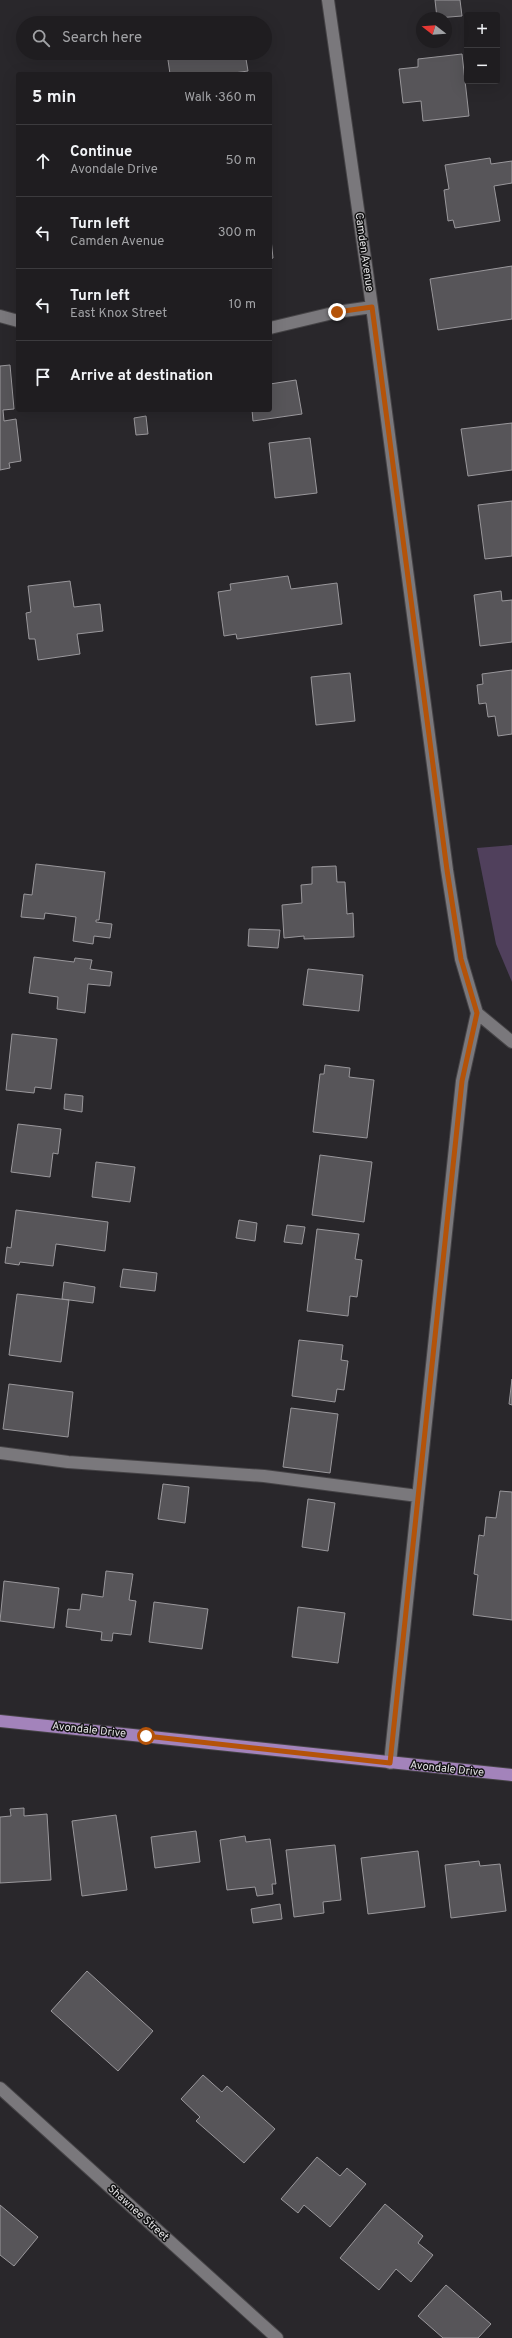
<!DOCTYPE html>
<html lang="en">
<head>
<meta charset="utf-8">
<style>
	:root { --surface:#1f1d20; --page:#2c2a2d; --text:#f1f3f6; --muted:#a1a2a5; --line:#3c3b3e }
	body { margin:0; font-family:Overpass,sans-serif; background:var(--page); color:var(--text) }
	.controls { position:absolute; right:12px; top:12px; display:grid; overflow:hidden; border-radius:4px; box-shadow:0 4px 16px #0002 }
	.controls button { width:36px; height:36px; display:grid; place-items:center; padding:0; border:0; border-bottom:1px solid var(--line); background:var(--surface); color:var(--text); font:20px sans-serif }
	.compass { position:absolute; left:416px; top:12px; width:36px; height:36px; border-radius:50%; background:var(--surface); box-shadow:0 4px 16px #0002; rotate:287deg }
	.stop { position:absolute; width:12px; height:12px; margin:-9px; border:3px solid #b45309; border-radius:50%; background:#fff }
	.stop.end { background:#b45309; border-color:#fff; box-shadow:0 1px 4px #0008 }
	.list { margin:0; padding:0; list-style:none }
	h2 { display:flex; justify-content:space-between; align-items:center; height:52px; margin:0; padding:0 16px; font-size:17px }
	h2 small { font-size:13px; font-weight:400; color:var(--muted) }
	.list li { display:grid; grid-template-columns:26px 1fr auto; gap:12px; align-items:center; box-sizing:border-box; height:72px; padding:0 16px; border-top:1px solid var(--line) }
	.list b { display:block; font-size:15px; white-space:nowrap }
	.list p { margin:0; font-size:13px; white-space:nowrap; color:var(--muted) }
	.list em { font-size:13px; font-style:normal; color:var(--muted) }
	.icon { flex:none; width:22px; height:22px; fill:none; stroke:currentColor; stroke-width:2; stroke-linecap:round; stroke-linejoin:round }
	.map { position:relative; flex:none; width:512px; height:2338px; overflow:hidden }
	.search { position:absolute; background:var(--surface); box-shadow:0 4px 16px #0002; left:16px; top:16px; width:256px; height:44px; display:flex; align-items:center; gap:10px; box-sizing:border-box; padding:0 14px; border-radius:22px; color:var(--muted); font-size:15px }
	.panel { position:absolute; background:var(--surface); box-shadow:0 4px 16px #0002; left:16px; top:72px; width:256px; height:340px; border-radius:4px }
	.map>svg:first-child { display:block }
</style>
</head>
<body>
<div class="map">
<svg width="512" height="2338" viewBox="0 0 512 2338">
	<rect width="100%" height="100%" fill="#29272b"/>
	<!-- green -->
	<path fill="#50405c" d="M512 845V982L496 944 477 848Z"/>
	<!-- building -->
	<path fill="#575559" stroke="#99979b" d="M435 0H460L462 16 437 18Z
		M241 18 242 23H202Z
		M167 53H245L248 71 227 74H170Z
		M462 54 469 116 423 121 421 101 403 103 399 69 418 67V59Z
		M490 158 491 164 512 161V183L494 186 500 221 455 228 453 220 448 221 444 190 449 189 445 165Z
		M270 230 273 258 270 259Z
		M512 266V319L438 330 430 279Z
		M10 365 14 409 3 410 4 421 16 419 21 461 9 463 10 468 0 470V366Z
		M296 380 302 414 253 421 252 410H270V384Z
		M146 416 148 434 136 435 134 418Z
		M512 423V470L468 476 461 429Z
		M310 438 317 493 275 498 269 443Z
		M512 501V556L485 559 478 505Z
		M288 576 291 589 337 583 342 624 237 639 236 634 224 636 218 592 231 590 230 584Z
		M70 581 74 607 100 604 103 631 77 634 80 654 38 660 35 639H29L26 613 31 612 28 586Z
		M501 591 502 601 512 600V642L480 646 474 595Z
		M512 670V734L498 736 495 716 488 717 486 703 479 704 477 685 483 684 482 674Z
		M350 673 355 721 316 725 311 677Z
		M36 864 105 872 99 920H96V922L112 924 110 938 94 936 93 944 73 941 76 917 45 913 44 919 21 917 24 894 32 895Z
		M336 866 337 882H345L347 914 353 913 354 937 304 939V936L284 938 282 905 302 903 301 885 312 884V867Z
		M249 929 280 930 278 948 248 946Z
		M34 957 74 962 75 958 92 960 90 969 112 972 110 986 88 984 85 1013 57 1009 58 997 29 993Z
		M308 969 363 975 359 1011 303 1005Z
		M12 1034 57 1039 51 1089 35 1087 34 1093 6 1090Z
		M325 1065 350 1068 349 1077 374 1080 367 1138 313 1132 320 1074H324Z
		M65 1094 83 1096 82 1112 64 1109Z
		M18 1124 61 1129 58 1154 53 1153 50 1177 11 1172Z
		M320 1155 372 1162 364 1222 312 1215Z
		M96 1162 135 1167 130 1202 92 1197Z
		M16 1210 108 1222 105 1251 56 1244 53 1266 20 1262 19 1265 5 1263 7 1247 11 1248Z
		M239 1220 257 1223 255 1241 236 1238Z
		M287 1225 305 1227 302 1244 284 1242Z
		M317 1229 359 1234 355 1259 362 1260 357 1297 350 1296 348 1316 307 1311Z
		M123 1269 157 1273 155 1291 120 1287Z
		M64 1282 95 1287 93 1303 62 1299Z
		M17 1294 69 1300 61 1362 9 1355Z
		M299 1340 343 1345 341 1360 348 1361 344 1390 337 1389 335 1402 292 1396Z
		M512 1379V1405L509 1404Z
		M9 1384 73 1392 68 1437 3 1429Z
		M291 1408 338 1414 330 1473 283 1467Z
		M163 1484 189 1487 185 1523 158 1519Z
		M500 1491 512 1492V1620L473 1615 478 1575 474 1574 479 1535 484 1536 486 1517 496 1518Z
		M308 1499 335 1503 328 1551 302 1547Z
		M106 1571 133 1574 129 1600 136 1601 131 1635 113 1633 112 1641 101 1640 102 1632 66 1627 68 1609 80 1610 82 1594 103 1597Z
		M4 1581 59 1588 54 1628 0 1621Z
		M154 1602 208 1609 202 1649 149 1642Z
		M298 1607 345 1613 338 1663 292 1657Z
		M24 1808V1816L47 1814 51 1880 0 1883V1817L11 1816 10 1809Z
		M116 1815 127 1890 82 1896 72 1821Z
		M196 1831 200 1862 155 1868 151 1837Z
		M245 1836 246 1842 270 1839 276 1884H272L273 1894 257 1896 255 1887 227 1890 220 1840Z
		M335 1845 341 1900 323 1902 324 1913 294 1917 286 1850Z
		M418 1851 425 1907 368 1914 361 1858Z
		M479 1861 480 1866 500 1864 506 1911 451 1918 445 1865Z
		M280 1904 282 1919 253 1923 251 1909Z
		M87 1971 153 2031 118 2071 51 2011Z
		M203 2075 222 2092 227 2086 275 2129 244 2163 196 2121 200 2117 181 2099Z
		M317 2157 340 2176 347 2168 366 2184 330 2227 304 2205 298 2213 281 2199Z
		M385 2204 423 2236 418 2243 433 2255 411 2282 396 2269 379 2290 340 2258Z
		M0 2205 38 2237 14 2266 0 2255Z
		M446 2285 491 2324 478 2338H443L418 2316Z"/>
	<g fill="none" stroke-linecap="round" stroke-linejoin="round">
		<defs>
			<path id="minor" d="M328 0 372 307 447 870 461 959 477 1013 462 1081 390 1763
				M0 316 18 321
				M270 328 337 312 372 307
				M477 1013 512 1042
				M0 1453 68 1462 264 1476 418 1496
				M0 2088 277 2338"/>
			<path id="major" d="M0 1721 512 1775"/>
		</defs>
		<!-- minor casing -->
		<use href="#minor" stroke="#454346" stroke-width="14"/>
		<!-- major casing -->
		<use href="#major" stroke="#454346" stroke-width="14"/>
		<!-- minor -->
		<use href="#minor" stroke="#7a787c" stroke-width="12"/>
		<!-- major -->
		<use href="#major" stroke="#a383bb" stroke-width="12"/>
	</g>
	<g fill="none" stroke-linecap="round" stroke-linejoin="round">
		<!-- route -->
		<path stroke="#b45309" stroke-width="5" d="M146 1736 390 1763 462 1081 477 1013 461 959 447 870 372 307 337 312"/>
	</g>
	<g text-anchor="middle" dominant-baseline="central" stroke-width="3" stroke-linejoin="round" paint-order="stroke">
		<!-- street labels -->
		<g font-size="11" fill="#e5e4e6" stroke="#111112">
			<text transform="translate(364 252) rotate(82)">Camden Avenue</text>
			<text transform="translate(89 1730) rotate(6)">Avondale Drive</text>
			<text transform="translate(447 1769) rotate(6)">Avondale Drive</text>
			<text transform="translate(138 2213) rotate(42)">Shawnee Street</text>
		</g>
	</g>
</svg>
<div class="controls">
<button>+</button>
<button>−</button>
</div>
<svg class="compass" viewBox="-18 -18 36 36"><path d="M0-13l5 13h-10z" fill="#e53935"/><path d="M0 13l5-13h-10z" fill="#a1a2a5"/></svg>
<div class="stop" style="left:146px;top:1736px"></div>
<div class="stop end" style="left:337px;top:312px"></div>
<div class="search"><svg class="icon" aria-label="search" viewBox="0 0 24 24"><circle cx="10" cy="10" r="6"/><path d="M15 15l6 6"/></svg>Search here</div>
<section class="panel">
<h2>5 min<small>Walk · 360 m</small></h2>
<ul class="list">
<li><svg class="icon" aria-label="ahead" viewBox="0 0 24 24"><path d="M12 20V5M6 11l6-6 6 6"/></svg><div><b>Continue</b><p>Avondale Drive</p></div><em>50 m</em></li>
<li><svg class="icon" aria-label="left" viewBox="0 0 24 24"><path d="M17 20v-9H6M10 6l-5 5 5 5"/></svg><div><b>Turn left</b><p>Camden Avenue</p></div><em>300 m</em></li>
<li><svg class="icon" aria-label="left" viewBox="0 0 24 24"><path d="M17 20v-9H6M10 6l-5 5 5 5"/></svg><div><b>Turn left</b><p>East Knox Street</p></div><em>10 m</em></li>
<li><svg class="icon" aria-label="arrive" viewBox="0 0 24 24"><path d="M6 21V4h12l-3 4 3 4H6"/></svg><div><b>Arrive at destination</b></div></li>
</ul>
</section>
</div>
</body>
</html>
